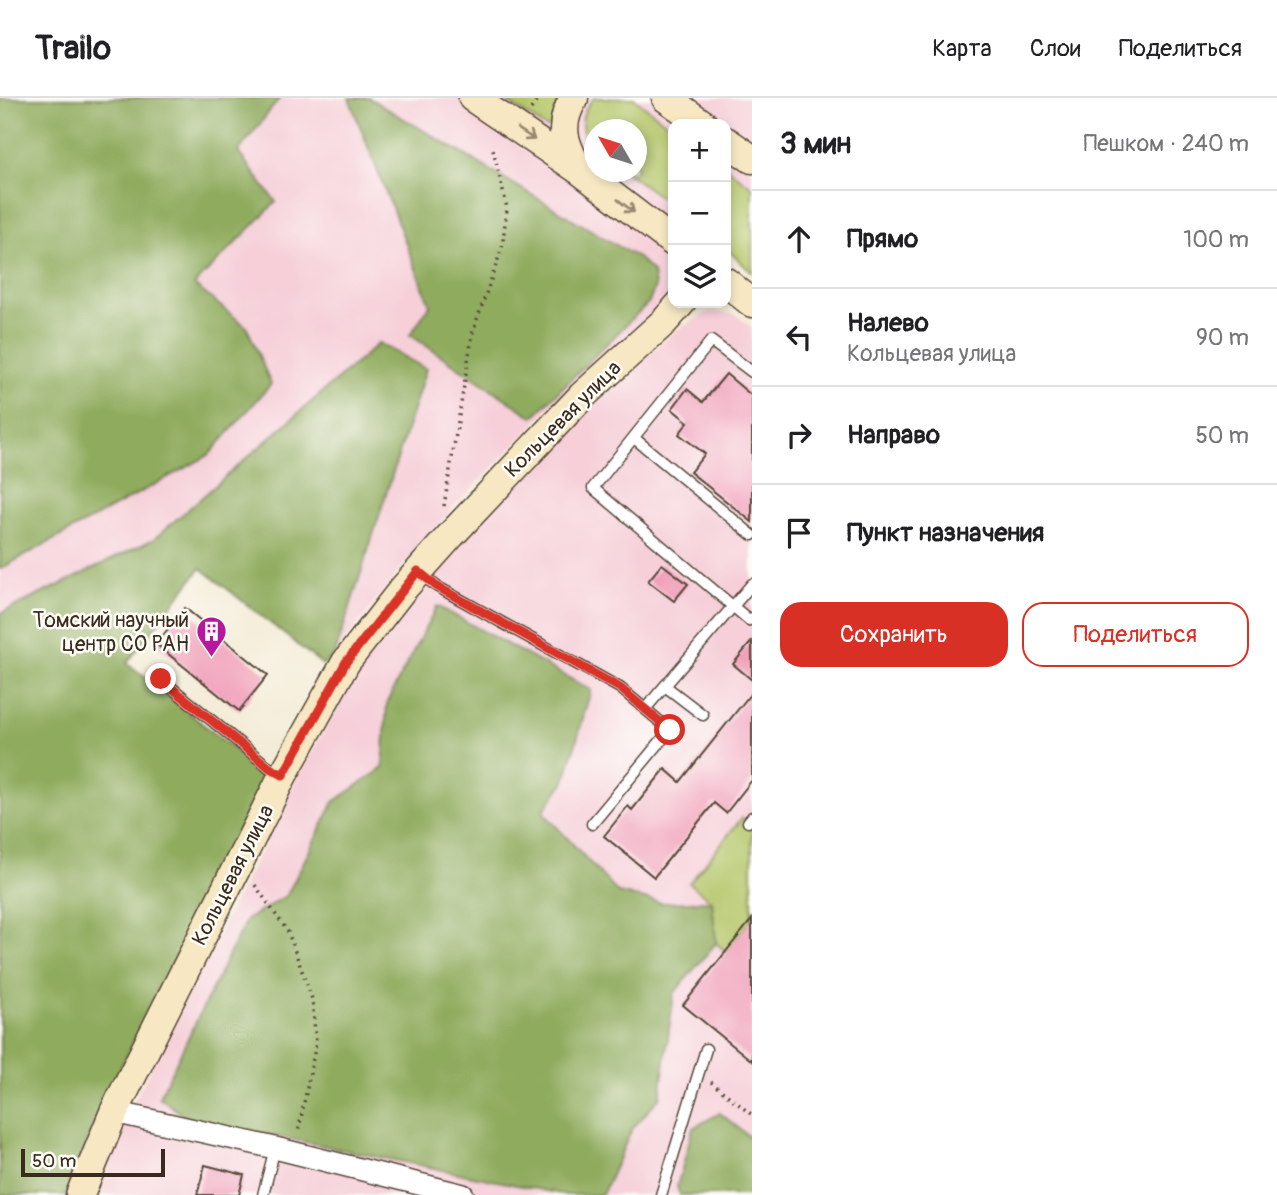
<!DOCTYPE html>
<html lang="ru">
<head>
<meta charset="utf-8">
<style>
	:root { --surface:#fff; --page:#f2f2f2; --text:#202124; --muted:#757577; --line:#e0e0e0; --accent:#d93025 }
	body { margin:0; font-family:Pangolin,sans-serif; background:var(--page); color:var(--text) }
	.controls { position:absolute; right:21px; top:21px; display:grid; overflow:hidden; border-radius:14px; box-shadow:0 4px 10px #0003 }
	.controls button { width:63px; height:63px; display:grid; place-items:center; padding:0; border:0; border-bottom:2px solid var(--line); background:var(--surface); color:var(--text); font:35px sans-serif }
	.compass { position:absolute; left:584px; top:21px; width:63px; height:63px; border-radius:50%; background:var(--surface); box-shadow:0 4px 10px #0003; rotate:309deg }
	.scale { position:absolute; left:21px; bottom:18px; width:144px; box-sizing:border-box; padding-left:7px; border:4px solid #3b2a1e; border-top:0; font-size:19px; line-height:24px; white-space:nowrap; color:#3b2a1e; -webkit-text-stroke:5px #fdfcf7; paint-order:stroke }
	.stop { position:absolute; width:21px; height:21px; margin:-16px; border:5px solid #d93025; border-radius:50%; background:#fff }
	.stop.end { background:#d93025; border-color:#fff; box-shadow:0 2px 7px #0008 }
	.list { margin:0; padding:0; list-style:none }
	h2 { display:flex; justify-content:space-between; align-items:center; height:91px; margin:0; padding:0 28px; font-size:30px }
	h2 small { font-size:23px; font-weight:400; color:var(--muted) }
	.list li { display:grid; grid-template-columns:46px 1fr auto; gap:21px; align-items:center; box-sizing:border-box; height:98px; padding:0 28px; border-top:2px solid var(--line) }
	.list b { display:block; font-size:26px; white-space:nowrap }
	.list p { margin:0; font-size:23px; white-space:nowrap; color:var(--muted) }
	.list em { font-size:23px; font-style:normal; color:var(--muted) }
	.actions { display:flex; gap:14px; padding:21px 28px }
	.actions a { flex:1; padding:16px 0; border:2px solid var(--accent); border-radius:21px; text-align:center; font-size:24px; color:var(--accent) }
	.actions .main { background:var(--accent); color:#fff }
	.icon { flex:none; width:38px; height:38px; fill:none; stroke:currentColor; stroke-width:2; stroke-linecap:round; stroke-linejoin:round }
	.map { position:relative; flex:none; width:752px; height:1097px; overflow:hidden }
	header { display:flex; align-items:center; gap:42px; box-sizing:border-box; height:98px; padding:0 35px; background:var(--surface); border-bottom:2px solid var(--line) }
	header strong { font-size:33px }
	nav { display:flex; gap:38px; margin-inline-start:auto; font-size:24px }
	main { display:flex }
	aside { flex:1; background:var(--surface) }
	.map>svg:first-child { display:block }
</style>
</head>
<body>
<header>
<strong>Trailo</strong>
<nav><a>Карта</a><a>Слои</a><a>Поделиться</a></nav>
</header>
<main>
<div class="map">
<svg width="752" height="1097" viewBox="0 0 752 1097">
	<rect width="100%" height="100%" fill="#fdfcf7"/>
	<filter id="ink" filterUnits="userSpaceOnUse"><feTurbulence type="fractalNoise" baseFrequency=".0143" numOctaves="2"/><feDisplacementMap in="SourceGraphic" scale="14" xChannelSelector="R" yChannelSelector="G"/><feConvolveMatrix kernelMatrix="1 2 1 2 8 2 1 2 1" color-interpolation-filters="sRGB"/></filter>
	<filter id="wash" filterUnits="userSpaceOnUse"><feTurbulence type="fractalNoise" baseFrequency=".00686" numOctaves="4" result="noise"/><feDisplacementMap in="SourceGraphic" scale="28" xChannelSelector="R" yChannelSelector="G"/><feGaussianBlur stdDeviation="1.57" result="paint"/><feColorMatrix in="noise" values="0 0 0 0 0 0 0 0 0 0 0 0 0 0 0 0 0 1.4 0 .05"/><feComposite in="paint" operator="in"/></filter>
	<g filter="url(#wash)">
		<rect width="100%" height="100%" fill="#f4ecd8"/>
		<!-- built -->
		<path fill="#f6cfd9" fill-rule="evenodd" d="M0 0H752V98L726 130V26H673V194L657 214 572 288 451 412 391 483 335 556 323 567 201 470 127 565 266 677 0 1097ZM594 32H636V74H594Z
			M710 213 735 216 752 230V1097H93L127 1017 295 684 357 572 413 500 473 432 591 308 675 233Z"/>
		<!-- green -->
		<path fill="#b4c669" stroke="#787844" stroke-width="2" d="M508 0H559L552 28 546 30 509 5Z
			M594 0H634L673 30V108L626 74H636V32H594V52C578 36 578 16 594 0Z
			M726 69 752 89V175L726 150Z
			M742 720 752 728V821L726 854 716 845 712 803 689 785Z"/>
		<!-- forest -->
		<path fill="#8fab5d" stroke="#656a3e" stroke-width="2" d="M0 0H280L238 54 276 104 194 187 247 229 271 286 209 357 0 471Z
			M349 0H369L638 160 653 174 655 189 649 204 533 319 410 237 430 207Z
			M379 245 426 271 335 556 323 567 201 470 127 565 266 677 100 1011 66 1097H0V516L154 441Z
			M437 508 591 592 565 683 543 714 618 795 662 805 712 803 716 845 674 895 660 999 632 1031 602 1097H566L187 1020 159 999 246 822 287 797 334 704 383 670 387 604Z
			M720 1015 752 1041V1097H680L677 1089 693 1030Z"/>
		<g id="blocks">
			<!-- building -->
			<path fill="#f1a1bb" d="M726 276 752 298V424L690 374 705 356 679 336 688 324 672 311 687 291 703 304Z
				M662 466 688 486 674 503 648 483Z
				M185 510 268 577 239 613 156 546Z
				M752 543V582L733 566Z
				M752 594V682L726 715 714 705 654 779 604 738 628 708 632 712 665 671 680 684Z
				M752 821V963L683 907Z
				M205 1067 244 1077 239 1097H197Z"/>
		</g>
	</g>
	<g filter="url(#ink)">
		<use href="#blocks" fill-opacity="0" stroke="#57473a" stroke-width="2"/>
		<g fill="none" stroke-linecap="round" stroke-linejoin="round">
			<defs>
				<path id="lane" d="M752 274 711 243 593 390 749 522 752 520
					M634 340 752 437
					M420 475 436 488 620 590 670 632 592 726
					M161 581 270 670 282 677
					M665 588 703 617
					M646 610 752 486
					M748 724 752 719
					M263 1097 275 1050
					M661 1097 706 951"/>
				<path id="street" d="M114 1014 275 1050 463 1097"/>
				<path id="secondary" d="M473 0 579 72 673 144
					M574 0C557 28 564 45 579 72
					M666 0 703 26
					M726 43 752 61
					M726 184 752 205
					M80 1097 114 1014 283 677 346 564 402 492 451 437 582 298 664 224 681 205"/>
			</defs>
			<!-- lane casing -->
			<use href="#lane" stroke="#57473a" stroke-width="13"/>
			<!-- street casing -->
			<use href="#street" stroke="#57473a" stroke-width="24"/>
			<!-- secondary casing -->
			<use href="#secondary" stroke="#57473a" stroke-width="31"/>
			<!-- path -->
			<path stroke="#57473a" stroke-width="3.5" stroke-dasharray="2 5" stroke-linecap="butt" d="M531 11 539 0
				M444 408 473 233 502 150 507 110 493 51
				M255 787 288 834 312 901 316 945 298 1035
				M711 984 752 1017"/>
			<!-- lane -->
			<use href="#lane" stroke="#fff" stroke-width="10"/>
			<!-- street -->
			<use href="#street" stroke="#fff" stroke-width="21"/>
			<!-- secondary -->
			<use href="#secondary" stroke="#f7e8c3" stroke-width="28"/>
		</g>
		<!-- one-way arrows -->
		<defs><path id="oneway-shaft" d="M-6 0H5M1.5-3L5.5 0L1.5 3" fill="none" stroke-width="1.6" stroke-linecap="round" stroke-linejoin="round" transform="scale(1.75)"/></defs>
		<g stroke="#998970">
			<use href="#oneway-shaft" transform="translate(526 36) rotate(34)"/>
			<use href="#oneway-shaft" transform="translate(626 108) rotate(38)"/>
		</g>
	</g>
	<g fill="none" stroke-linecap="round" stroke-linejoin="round" filter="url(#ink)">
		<!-- route -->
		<path stroke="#d93025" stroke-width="9" d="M161 581 270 670 283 677 346 564 418 473 436 488 620 590 670 632"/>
	</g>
	<!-- icons -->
	<defs>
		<symbol id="building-pin" viewBox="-11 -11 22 30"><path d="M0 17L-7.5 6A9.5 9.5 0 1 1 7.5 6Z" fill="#b5179e" stroke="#fdfcf7"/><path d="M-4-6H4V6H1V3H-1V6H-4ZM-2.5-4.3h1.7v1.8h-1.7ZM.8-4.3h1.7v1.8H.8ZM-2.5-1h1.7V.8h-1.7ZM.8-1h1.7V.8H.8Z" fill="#fff"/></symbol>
	</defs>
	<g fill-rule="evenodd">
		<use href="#building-pin" x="194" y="516" width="35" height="47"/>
	</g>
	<g text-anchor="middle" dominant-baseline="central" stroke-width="5" stroke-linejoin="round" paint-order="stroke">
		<!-- street labels -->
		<g font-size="21" fill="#3b2a1e" stroke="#fdfcf7">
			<text transform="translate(563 321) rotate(-45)">Кольцевая улица</text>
			<text transform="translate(233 777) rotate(-63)">Кольцевая улица</text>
		</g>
		<!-- poi labels -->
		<g font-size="21" fill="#3b2a1e" stroke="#fdfcf7" text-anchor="end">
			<text x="189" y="522">Томский научный<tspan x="189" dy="24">центр СО РАН</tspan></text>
		</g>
	</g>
</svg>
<div class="controls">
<button>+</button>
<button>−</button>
<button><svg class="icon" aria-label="layers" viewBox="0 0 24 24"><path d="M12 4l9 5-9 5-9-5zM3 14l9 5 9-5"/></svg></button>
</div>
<svg class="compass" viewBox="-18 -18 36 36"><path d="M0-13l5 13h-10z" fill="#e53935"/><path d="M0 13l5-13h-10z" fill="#757577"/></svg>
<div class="scale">50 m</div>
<div class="stop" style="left:670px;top:632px"></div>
<div class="stop end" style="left:161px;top:581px"></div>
</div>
<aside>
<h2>3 мин<small>Пешком · 240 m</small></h2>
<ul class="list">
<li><svg class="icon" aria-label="ahead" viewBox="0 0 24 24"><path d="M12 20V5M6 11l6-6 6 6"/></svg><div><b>Прямо</b></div><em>100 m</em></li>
<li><svg class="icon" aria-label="left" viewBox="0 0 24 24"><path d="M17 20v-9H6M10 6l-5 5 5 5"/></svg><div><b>Налево</b><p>Кольцевая улица</p></div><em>90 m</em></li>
<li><svg class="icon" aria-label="right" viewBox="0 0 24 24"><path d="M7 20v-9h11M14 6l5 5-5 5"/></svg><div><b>Направо</b></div><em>50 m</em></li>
<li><svg class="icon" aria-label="arrive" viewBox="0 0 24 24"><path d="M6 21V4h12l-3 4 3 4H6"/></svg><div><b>Пункт назначения</b></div></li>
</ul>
<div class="actions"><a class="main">Сохранить</a><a>Поделиться</a></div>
</aside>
</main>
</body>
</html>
